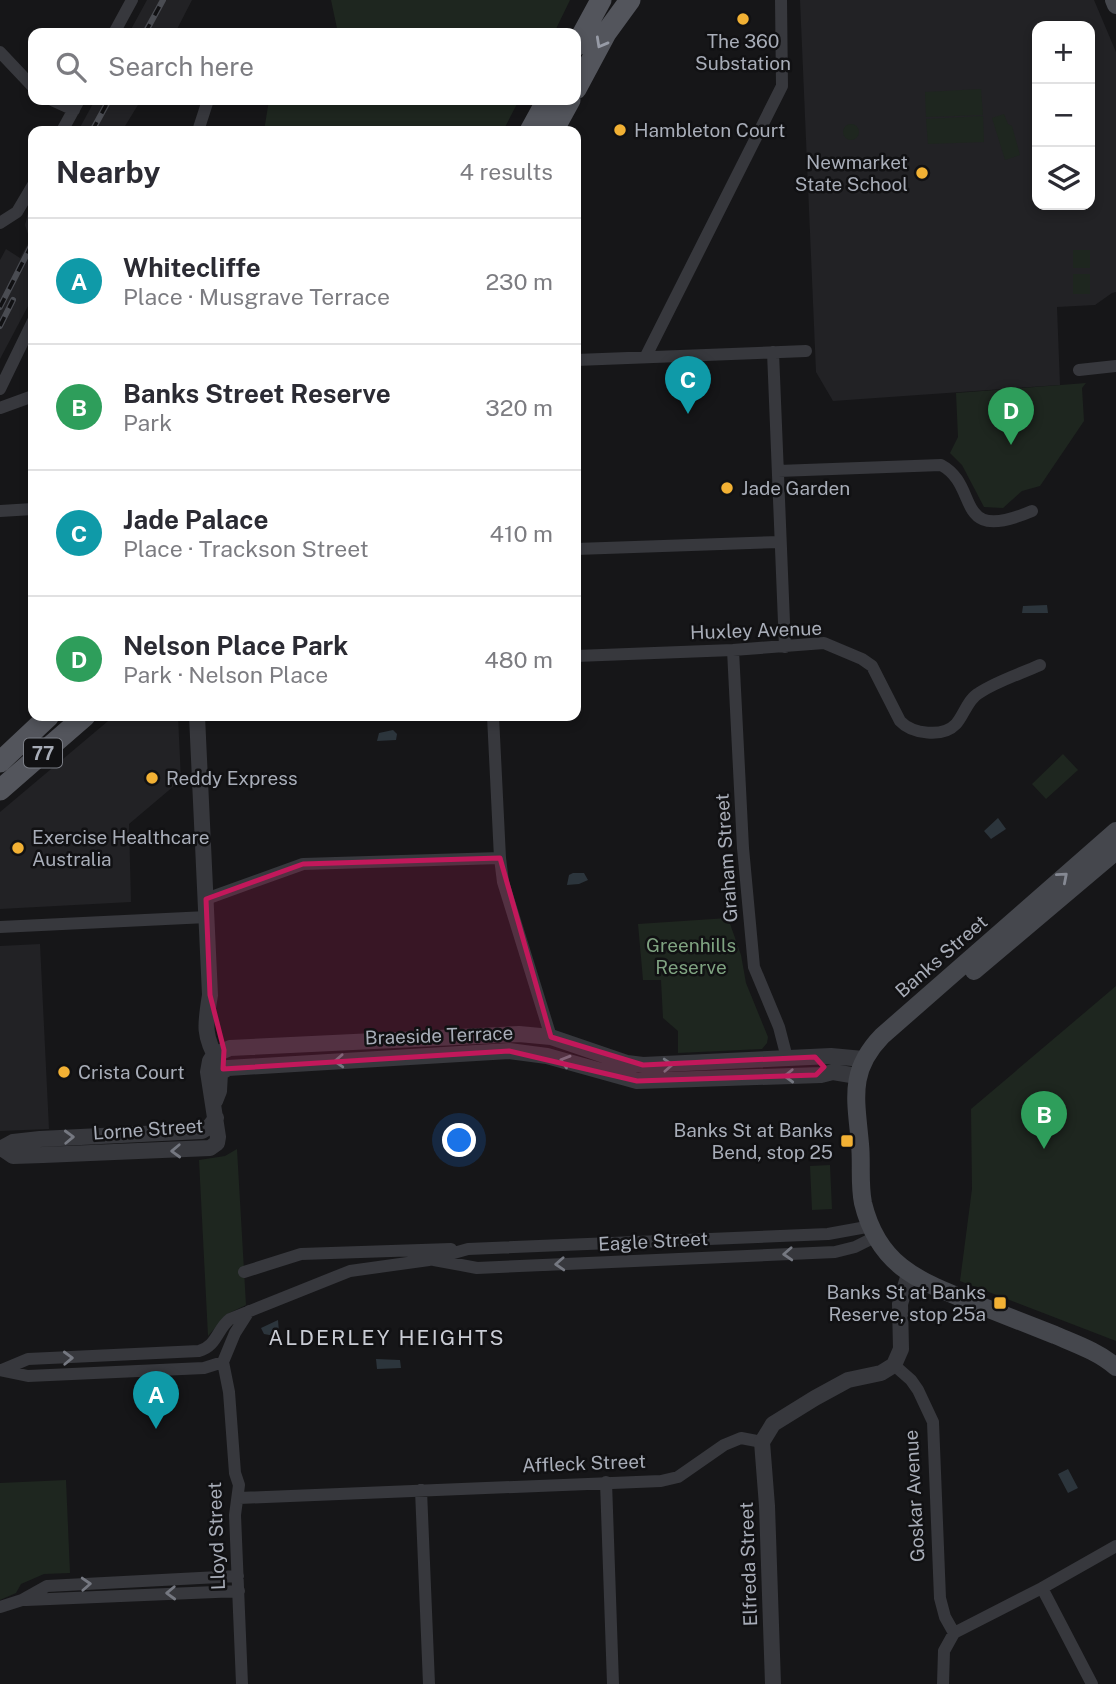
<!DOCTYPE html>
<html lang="en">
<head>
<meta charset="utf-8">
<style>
	:root { --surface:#fff; --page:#f2f2f3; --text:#2b2b33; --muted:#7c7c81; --line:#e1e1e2; --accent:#7c3aed }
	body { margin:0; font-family:"Public Sans",sans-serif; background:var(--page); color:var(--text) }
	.controls { position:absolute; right:21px; top:21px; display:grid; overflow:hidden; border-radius:14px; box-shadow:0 4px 10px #0003 }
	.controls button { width:63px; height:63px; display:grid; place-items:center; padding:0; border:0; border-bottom:2px solid var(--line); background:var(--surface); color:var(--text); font:35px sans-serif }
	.you { position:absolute; left:460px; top:1141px; width:24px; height:24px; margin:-18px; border:5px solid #fff; border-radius:50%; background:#1a73e8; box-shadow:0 0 0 10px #1a73e833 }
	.badge { display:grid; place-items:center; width:46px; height:46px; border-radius:50%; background:var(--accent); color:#fff; font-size:23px; font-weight:700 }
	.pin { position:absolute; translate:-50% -58px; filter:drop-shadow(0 2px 4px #0008) }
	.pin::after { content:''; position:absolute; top:37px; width:24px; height:21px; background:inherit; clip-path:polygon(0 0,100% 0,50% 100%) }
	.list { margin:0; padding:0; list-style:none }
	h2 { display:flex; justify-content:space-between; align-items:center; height:91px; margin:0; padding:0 28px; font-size:30px }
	h2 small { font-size:23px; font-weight:400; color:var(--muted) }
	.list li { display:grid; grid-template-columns:46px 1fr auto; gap:21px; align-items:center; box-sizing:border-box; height:126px; padding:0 28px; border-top:2px solid var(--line) }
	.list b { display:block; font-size:26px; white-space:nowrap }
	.list p { margin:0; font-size:23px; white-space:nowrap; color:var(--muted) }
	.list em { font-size:23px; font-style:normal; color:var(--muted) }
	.icon { flex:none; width:38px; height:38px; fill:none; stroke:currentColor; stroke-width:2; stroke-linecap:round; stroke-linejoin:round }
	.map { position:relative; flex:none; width:1116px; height:1684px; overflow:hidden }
	.search { position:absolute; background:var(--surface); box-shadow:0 4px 10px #0003; left:28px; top:28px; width:553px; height:77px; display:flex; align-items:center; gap:18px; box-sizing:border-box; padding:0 24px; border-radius:14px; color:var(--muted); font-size:26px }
	.panel { position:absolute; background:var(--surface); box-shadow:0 4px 10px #0003; left:28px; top:126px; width:553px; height:595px; border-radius:14px }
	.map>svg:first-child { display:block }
</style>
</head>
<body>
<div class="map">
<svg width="1116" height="1684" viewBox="0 0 1116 1684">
	<rect width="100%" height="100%" fill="#161618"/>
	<!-- built -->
	<path fill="#222225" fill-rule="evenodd" d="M147 0H192L175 33H129Z
		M800 0H1094L1116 52V292L1112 293 1095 305 1057 307 1060 385 833 401 816 372ZM1037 26H1090V205H1037Z
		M95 100H141L122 131H78Z
		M33 205V283L28 293V306L0 359V260L6 249 20 258 30 240 25 225 28 213Z
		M114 716H178L181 780 129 824 131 902 0 909V812Z
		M40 944 49 1129 0 1131V946Z"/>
	<!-- green -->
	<path fill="#1e261f" d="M331 0H570L554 33H338Z
		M981 89 983 115 926 117 925 92Z
		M269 100H519L503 131H264Z
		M1004 114 1008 124 1012 126 1020 155 1005 160 992 118Z
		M983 116 984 142 928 144 926 119Z
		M843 132a8 8 0 1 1 16 0a8 8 0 1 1-16 0Z
		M1073 250H1090V268H1073Z
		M1073 274H1090V294H1073Z
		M1086 383 1082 388 1084 421 1040 486 1022 491 1003 508 984 507 962 465 950 453 958 437 956 393Z
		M1063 754 1078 770 1046 799 1032 784Z
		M728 918 741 955 746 983 768 1037 767 1043 762 1049 678 1053V1031L663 1018 661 980H643L638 924Z
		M1116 986V1341L960 1281 972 1189 971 1109Z
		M237 1149 246 1305 227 1314 208 1336 199 1160 225 1156Z
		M830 1165 832 1209 812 1210 810 1166Z
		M66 1480 70 1573 44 1574 21 1584 16 1593 0 1600V1483Z"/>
	<!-- water -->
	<path fill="#2c353c" d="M1047 605 1048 613H1022L1023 606Z
		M393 730 397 734 396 740 377 741 379 733Z
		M998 818 1006 829 991 839 984 831Z
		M573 873H584L588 880 579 884 567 885 569 875Z
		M278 1320 279 1332H275V1336L264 1334 261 1328Z
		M376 1359 400 1360 401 1368 377 1369Z
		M1068 1469 1078 1488 1068 1493 1058 1474Z"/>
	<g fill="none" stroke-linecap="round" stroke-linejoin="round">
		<!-- minor -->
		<path stroke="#37383d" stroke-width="12" d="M114 33 132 0
			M0 52 33 87
			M52 100 74 110
			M62 131 79 100
			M198 131 208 100
			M0 223 17 212 33 185
			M773 352 785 647
			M646 356 782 86 781 0
			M576 360 806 351
			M1079 370 1116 366
			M0 389 33 321
			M0 408 33 396
			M778 471 941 465C981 486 952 545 1032 511
			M0 511 33 509
			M576 549 780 542
			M733 650 743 848 754 967 779 1027 787 1058
			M576 656 733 650 824 643 862 659 872 666 900 721C912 734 943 738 956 724 964 715 968 699 979 693 997 681 1020 674 1040 665
			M493 716 500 858 503 882 551 1037
			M206 899 303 864 500 858
			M0 927 207 917
			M434 1260 477 1268 835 1252 855 1247 877 1236
			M244 1272 301 1254 451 1249
			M894 1365 911 1380 918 1390 933 1422 940 1598 945 1617 954 1633 944 1651 943 1684
			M0 1370 28 1376 204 1368 223 1362
			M2 1370 28 1359 199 1351C217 1346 217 1329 230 1319L350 1271 429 1260 468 1249 828 1234 872 1226
			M606 1482 613 1684
			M421 1490 429 1684
			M239 1498 661 1481 678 1477 724 1445 741 1438 762 1442
			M1042 1588 1092 1684
			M26 1600 239 1591
			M0 1607 22 1600 47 1586 238 1576
			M954 1633 1042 1588 1116 1546
			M242 1684 235 1515 239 1485 235 1473 229 1392 223 1362 235 1333 249 1311"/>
		<!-- tertiary -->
		<path stroke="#37383d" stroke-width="16" d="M197 716 210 995C205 1025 203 1036 219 1063
			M215 1101 219 1091 220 1073 228 1068 509 1051 547 1056 637 1081 821 1075 833 1072 857 1076
			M0 1149 13 1142 40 1139 202 1131 210 1126 216 1118
			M3 1149 13 1156 43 1155 210 1148 217 1143 218 1137 208 1072 210 1061 214 1055 230 1048 519 1034 551 1037 627 1063 643 1065 831 1056 863 1059
			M773 1684 767 1506 762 1442 773 1424 815 1398 848 1380 881 1373 894 1365 901 1349 900 1304 909 1274"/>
		<!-- secondary -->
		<path stroke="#45474d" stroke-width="18" d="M1114 0 1116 5
			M1116 831 882 1036C848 1071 856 1099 860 1144 862 1164 859 1183 863 1203 878 1265 917 1280 971 1302 999 1313 1027 1324 1055 1335 1076 1344 1099 1352 1116 1367
			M974 971 1116 851"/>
		<!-- primary -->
		<path stroke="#53555c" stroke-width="21" d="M576 46 601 0
			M576 89 606 33 630 0
			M530 131 547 100
			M553 131 570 100
			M0 762 49 716
			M0 790 85 716"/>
		<defs>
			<path id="rail" d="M145 33 163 0
				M92 131 109 100
				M0 307 33 242
				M0 326 13 300"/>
		</defs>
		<!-- rail casing -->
		<use href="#rail" stroke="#4a4c52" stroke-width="6"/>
		<!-- rail -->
		<use href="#rail" stroke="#111113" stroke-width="3.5" stroke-dasharray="10" stroke-linecap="butt"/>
	</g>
	<!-- one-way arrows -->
	<defs><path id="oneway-chevron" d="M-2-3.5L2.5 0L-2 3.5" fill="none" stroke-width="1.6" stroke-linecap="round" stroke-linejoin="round" transform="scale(1.75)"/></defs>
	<use stroke="#979ba6" href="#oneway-chevron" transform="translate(601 43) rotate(119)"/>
	<use stroke="#858993" href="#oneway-chevron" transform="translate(1063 877) rotate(-41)"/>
	<g stroke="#757881">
		<use href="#oneway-chevron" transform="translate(339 1061) rotate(177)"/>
		<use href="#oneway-chevron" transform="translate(565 1061) rotate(-163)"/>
		<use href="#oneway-chevron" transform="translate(668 1065) rotate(-3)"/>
		<use href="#oneway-chevron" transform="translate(789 1076) rotate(178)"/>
		<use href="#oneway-chevron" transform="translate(69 1137) rotate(-2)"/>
		<use href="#oneway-chevron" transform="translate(176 1151) rotate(178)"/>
		<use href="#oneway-chevron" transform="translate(788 1254) rotate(177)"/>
		<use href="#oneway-chevron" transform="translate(560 1264) rotate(177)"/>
		<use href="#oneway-chevron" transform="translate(68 1358) rotate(-2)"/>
		<use href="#oneway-chevron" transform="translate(86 1584) rotate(-3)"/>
		<use href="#oneway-chevron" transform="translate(171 1593) rotate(178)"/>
	</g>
	<!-- marked area -->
	<path fill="#c2185b" fill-opacity="0.2" stroke="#c2185b" stroke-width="5" stroke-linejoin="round" d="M500 858 551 1037 643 1065 815 1057 824 1067 816 1075 637 1081 509 1051 223 1069 224 1050 210 995 206 899 303 864Z"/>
	<!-- markers -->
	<g fill="#f2b134" stroke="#111113" stroke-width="2.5">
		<circle cx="743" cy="19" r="7"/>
		<circle cx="620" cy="130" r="7"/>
		<circle cx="922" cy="173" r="7"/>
		<circle cx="727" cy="488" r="7"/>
		<circle cx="152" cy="778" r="7"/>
		<circle cx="18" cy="848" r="7"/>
		<circle cx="64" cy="1072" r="7"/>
		<rect x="840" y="1134" width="14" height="14" rx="3.5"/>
		<rect x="993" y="1296" width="14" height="14" rx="3.5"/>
	</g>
	<g text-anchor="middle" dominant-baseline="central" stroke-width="5" stroke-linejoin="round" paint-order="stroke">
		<!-- shield labels -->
		<rect fill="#111113" stroke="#7b7e86" stroke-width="2" x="24" y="738.5" width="38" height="29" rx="5"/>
		<g font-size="18" font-weight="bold" fill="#a8adb8">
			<text x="43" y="753">77</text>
		</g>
		<!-- poi labels -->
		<g font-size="19" fill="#a8adb8" stroke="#111113" text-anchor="start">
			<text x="743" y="41" text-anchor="middle">The 360<tspan x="743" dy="22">Substation</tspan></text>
			<text x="634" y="130">Hambleton Court</text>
			<text x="908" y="162" text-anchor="end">Newmarket<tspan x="908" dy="22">State School</tspan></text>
			<text x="741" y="488">Jade Garden</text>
			<text x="166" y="778">Reddy Express</text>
			<text x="32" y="837">Exercise Healthcare<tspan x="32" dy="22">Australia</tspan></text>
			<text x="78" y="1072">Crista Court</text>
			<text x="833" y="1130" text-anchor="end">Banks St at Banks<tspan x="833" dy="22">Bend, stop 25</tspan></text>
			<text x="986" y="1292" text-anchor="end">Banks St at Banks<tspan x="986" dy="22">Reserve, stop 25a</tspan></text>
		</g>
		<!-- street labels -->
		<g font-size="19" fill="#a8adb8" stroke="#111113">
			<text transform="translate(756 630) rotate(-2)">Huxley Avenue</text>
			<text transform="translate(726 858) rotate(-94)">Graham Street</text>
			<text transform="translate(941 956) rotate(-41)">Banks Street</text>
			<text transform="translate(439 1035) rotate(-2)">Braeside Terrace</text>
			<text transform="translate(148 1129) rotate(-4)">Lorne Street</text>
			<text transform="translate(653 1241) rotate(-3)">Eagle Street</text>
			<text transform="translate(584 1463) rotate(-2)">Affleck Street</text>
			<text transform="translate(914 1496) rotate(-93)">Goskar Avenue</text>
			<text transform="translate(216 1536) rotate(-92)">Lloyd Street</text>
			<text transform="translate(748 1564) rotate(-92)">Elfreda Street</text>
		</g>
		<!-- park labels -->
		<g font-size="19" fill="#7fa381" stroke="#111113">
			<text x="691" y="945">Greenhills<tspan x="691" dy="22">Reserve</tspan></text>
		</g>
		<!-- neighbourhood labels -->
		<g font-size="21" letter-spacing="2" fill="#c9ccd4" stroke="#111113">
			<text x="387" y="1337">ALDERLEY HEIGHTS</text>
		</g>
	</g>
</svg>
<div class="controls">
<button>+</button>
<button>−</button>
<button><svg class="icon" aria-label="layers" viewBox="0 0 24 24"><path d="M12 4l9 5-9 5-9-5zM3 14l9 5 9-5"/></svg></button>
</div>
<div class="you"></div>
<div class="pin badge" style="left:156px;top:1429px;background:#0f9aa8">A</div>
<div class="pin badge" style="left:1044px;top:1149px;background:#2e9e5b">B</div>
<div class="pin badge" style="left:688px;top:414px;background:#0f9aa8">C</div>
<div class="pin badge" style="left:1011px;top:445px;background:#2e9e5b">D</div>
<div class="search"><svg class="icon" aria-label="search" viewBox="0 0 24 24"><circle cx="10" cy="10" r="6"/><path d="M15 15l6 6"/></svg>Search here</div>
<section class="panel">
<h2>Nearby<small>4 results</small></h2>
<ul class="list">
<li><span class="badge" style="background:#0f9aa8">A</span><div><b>Whitecliffe</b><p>Place · Musgrave Terrace</p></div><em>230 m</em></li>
<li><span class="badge" style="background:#2e9e5b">B</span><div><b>Banks Street Reserve</b><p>Park</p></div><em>320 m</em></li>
<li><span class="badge" style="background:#0f9aa8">C</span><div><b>Jade Palace</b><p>Place · Trackson Street</p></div><em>410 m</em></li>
<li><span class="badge" style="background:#2e9e5b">D</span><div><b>Nelson Place Park</b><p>Park · Nelson Place</p></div><em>480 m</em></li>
</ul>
</section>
</div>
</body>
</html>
